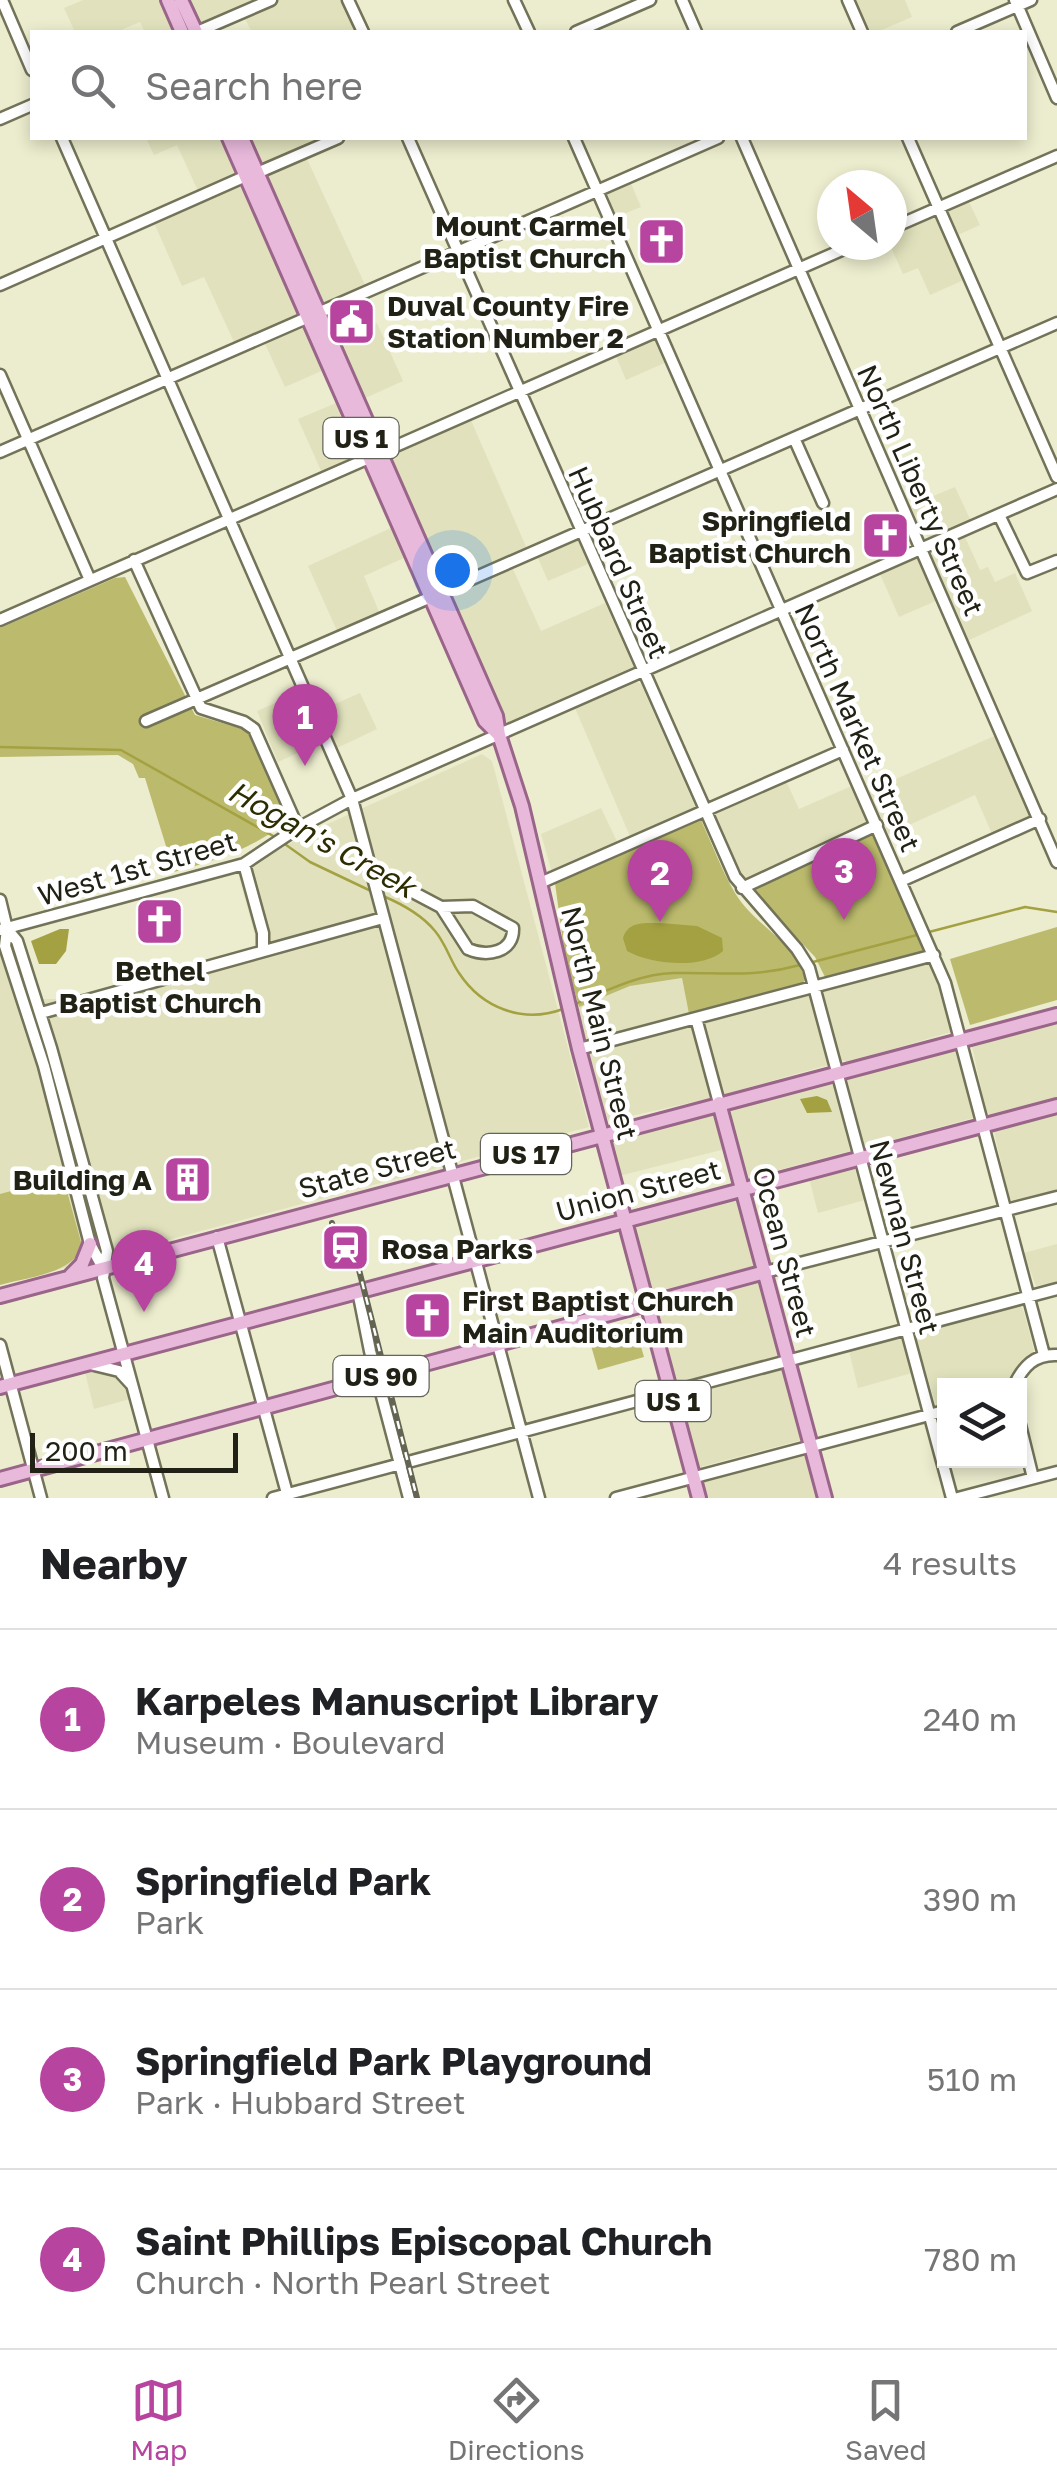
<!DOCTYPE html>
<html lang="en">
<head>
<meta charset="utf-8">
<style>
	:root { --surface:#fff; --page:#f2f2f2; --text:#202124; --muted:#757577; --line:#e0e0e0; --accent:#b7449e }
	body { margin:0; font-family:"Golos Text",sans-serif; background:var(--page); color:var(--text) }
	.controls { position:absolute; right:30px; bottom:30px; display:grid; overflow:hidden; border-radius:0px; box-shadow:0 5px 15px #0003 }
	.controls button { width:90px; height:90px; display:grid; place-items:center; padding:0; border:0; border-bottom:2px solid var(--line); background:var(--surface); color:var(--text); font:50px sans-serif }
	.compass { position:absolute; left:817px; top:170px; width:90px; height:90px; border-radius:50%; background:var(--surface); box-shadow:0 5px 15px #0003; rotate:331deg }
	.scale { position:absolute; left:30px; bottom:25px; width:208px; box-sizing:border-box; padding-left:10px; border:5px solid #212116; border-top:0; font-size:28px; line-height:35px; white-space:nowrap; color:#212116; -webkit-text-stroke:8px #fff; paint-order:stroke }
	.you { position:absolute; left:452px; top:570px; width:35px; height:35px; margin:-25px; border:8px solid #fff; border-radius:50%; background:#1a73e8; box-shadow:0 0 0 15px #1a73e833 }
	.badge { display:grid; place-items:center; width:65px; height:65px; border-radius:50%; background:var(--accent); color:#fff; font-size:32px; font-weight:700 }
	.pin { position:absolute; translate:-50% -82px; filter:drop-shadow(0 2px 5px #0008) }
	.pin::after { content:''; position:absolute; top:52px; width:35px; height:30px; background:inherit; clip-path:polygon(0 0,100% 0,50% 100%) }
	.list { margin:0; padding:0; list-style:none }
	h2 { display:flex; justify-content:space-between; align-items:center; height:130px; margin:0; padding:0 40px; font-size:42px }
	h2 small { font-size:32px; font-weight:400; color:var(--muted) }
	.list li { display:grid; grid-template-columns:65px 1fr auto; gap:30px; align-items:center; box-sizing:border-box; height:180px; padding:0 40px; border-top:2px solid var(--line) }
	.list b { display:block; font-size:38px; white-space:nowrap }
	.list p { margin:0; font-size:32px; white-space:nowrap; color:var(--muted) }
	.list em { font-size:32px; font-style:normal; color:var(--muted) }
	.icon { flex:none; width:55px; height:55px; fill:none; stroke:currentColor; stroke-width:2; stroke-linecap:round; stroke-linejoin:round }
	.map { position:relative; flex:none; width:1057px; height:1498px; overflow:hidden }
	.search { position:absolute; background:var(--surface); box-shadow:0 5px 15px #0003; left:30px; right:30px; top:30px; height:110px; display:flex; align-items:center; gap:25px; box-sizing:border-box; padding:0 35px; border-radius:0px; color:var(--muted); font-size:38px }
	.sheet { height:850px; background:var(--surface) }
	nav { display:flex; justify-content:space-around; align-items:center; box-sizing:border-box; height:140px; border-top:2px solid var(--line); background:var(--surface); font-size:28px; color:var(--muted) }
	nav a { display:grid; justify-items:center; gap:5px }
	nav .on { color:var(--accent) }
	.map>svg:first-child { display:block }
</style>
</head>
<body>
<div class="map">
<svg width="1057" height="1498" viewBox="0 0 1057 1498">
	<rect width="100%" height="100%" fill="#ececce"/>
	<!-- built -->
	<path fill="#e1e2bd" d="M83 0H165L179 32H145L140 22 123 29 124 32H75L64 8Z
		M186 0H341L355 32H252L245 19 213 32H201Z
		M855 0H905L912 17 877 32H869Z
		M146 138H225L326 369 285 387 260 333 235 344 204 277 182 286 155 225 203 202 177 145 154 155Z
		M246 138H325L302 148 366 287 321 307Z
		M630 181 641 207 614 218 604 192Z
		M968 200 980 225 947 240 964 280 930 295 918 268 903 274 890 245 892 233Z
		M377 323 403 381 361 400 336 341Z
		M658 336 669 361 626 380 615 354Z
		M341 401 364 455 322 473 298 419Z
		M470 418 531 558 512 567 541 631 605 603 634 668 509 723 505 721 385 455Z
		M955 487 971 521 929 539 909 506Z
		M393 527 406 557 364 576 380 614 338 633 308 566Z
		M965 537 980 570 988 567 995 582 1015 573 1032 611 967 641 931 557 935 549Z
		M577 538 588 564 548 581 537 556Z
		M919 558 938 600 899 617 880 574Z
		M634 681 641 684 701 820 635 848 575 708Z
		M300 692 310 715 360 693 377 729 337 748 332 737 278 762 257 711Z
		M999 734 1035 818 993 836 975 795 885 836 866 792Z
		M482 754 492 761 589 1127 0 1285V937L20 932 42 999H65L258 947 238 873 310 832Z
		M786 781 799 809 854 785 873 831 744 882 713 812Z
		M601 808 623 854 555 883 541 834Z
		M926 953 940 988 951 1032 848 1062 841 1060 823 992 826 979Z
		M682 978 689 1013 802 984 810 997 828 1065 711 1098 609 1121 603 1114 578 1015 579 1007 630 986Z
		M1057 1022V1098L990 1115 986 1111 972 1046Z
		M954 1050 958 1053 973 1118 866 1147 862 1142 847 1079Z
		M828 1082 835 1087 850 1151 749 1178 728 1111 733 1106Z
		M709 1113 716 1117 725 1149 619 1176 612 1140Z
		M1057 1113V1192L1014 1203 1009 1197 994 1132Z
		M854 1167 865 1200 818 1213 809 1178Z
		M732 1198 740 1203 755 1267 653 1295 634 1226Z
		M1057 1244V1282L1036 1286 1024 1253Z
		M758 1281 762 1286 780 1356 675 1383 656 1314 658 1308Z
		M1017 1306 1021 1307 1024 1312 1034 1350 1009 1385 944 1386V1404L936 1405 915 1337 917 1334Z
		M896 1338 904 1341 912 1373 858 1388 849 1351Z
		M100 1369 114 1371 125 1382 130 1399 94 1409 85 1372Z
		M783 1369 802 1440 700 1467 696 1464 681 1397Z
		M805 1455 818 1498H706L703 1481Z"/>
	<!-- green -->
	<path fill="#bcbb6d" d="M125 577 195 715 246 730 257 743 286 816V823C248 850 218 860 174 872L145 778H139L133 764 118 755 0 757V628L115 578Z
		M701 820C712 844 722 871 735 893 755 926 797 943 805 980L802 984 689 1014 682 978 630 986 579 1007 565 957 555 883Z
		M873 831 926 953 826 979 815 957 750 888Z
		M1057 927V1000L970 1025 950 959Z
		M63 1177 83 1249C66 1275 28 1277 0 1285V1194Z
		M634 1322 644 1357 598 1370 588 1335Z"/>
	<!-- water -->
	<path fill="#a3a141" d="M660 923 697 926 722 938 723 951C702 970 650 964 627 951L623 938C628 921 644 923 660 923Z
		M60 929H69L66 951 56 964H39L31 941Z
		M817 1096 827 1100 832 1112 807 1113 800 1099Z"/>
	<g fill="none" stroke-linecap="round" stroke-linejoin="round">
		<!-- stream -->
		<path stroke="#a3a141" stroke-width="2.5" d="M0 747 121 750 275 837
			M282 842 310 862 371 891
			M383 896C402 904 422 915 435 931 446 944 450 960 459 973 482 1008 523 1024 563 1009
			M929 932 1025 907 1057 912
			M813 962 921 934
			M575 1004C606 991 639 974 673 973 721 972 753 978 800 965"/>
		<defs>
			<path id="minor" d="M2 0 32 70
				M348 0 363 32
				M514 0 529 32
				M682 0 696 32
				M848 0 862 32
				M1015 0 1057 98
				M197 32 271 0
				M576 32 650 0
				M957 32 1031 0
				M0 119 32 105
				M62 138 352 799 539 1498
				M408 138 735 877 797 949 809 968 952 1498
				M574 138 945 983 1044 1355
				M742 138 1057 862
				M908 138 1057 477
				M257 173 338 138
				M892 228 1057 156
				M0 285 246 176
				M0 375 90 580
				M794 438 823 503
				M0 452 718 138
				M380 453 853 245
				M999 515 1027 573 1057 561
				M134 560 201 708 244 722 254 729 298 828
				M442 592 1057 323
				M0 620 369 458
				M146 721 431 597
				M244 864 263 933V950
				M369 869 441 907 473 906 513 928C514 953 487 957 468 949L441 907
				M901 881 1040 819
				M540 883 843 750
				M742 888 877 825
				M0 900 7 929 5 946 44 1066 90 1244 103 1268
				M7 929 17 941 51 1048 107 1251 103 1278 163 1498
				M0 930 244 864 298 828 352 799 1057 489
				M41 1013 383 918
				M696 1018 719 1103
				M579 1049 934 955
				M217 1237 288 1497
				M765 1272 1057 1197
				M358 1291 370 1351 409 1498
				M0 1345 41 1498
				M90 1364 119 1371 131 1384
				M1014 1386C1023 1366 1035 1354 1057 1355
				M1020 1425 1033 1478
				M273 1498 1057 1289
				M616 1498 944 1411
				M958 1498 1057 1472"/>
			<path id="major" d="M168 0 182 32
				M181 0 196 32
				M229 138 485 721 499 735
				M242 138 496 716 499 735 522 806 579 1049 699 1498
				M719 1103 825 1498
				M71 1275 82 1264 90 1244
				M0 1296 1057 1015
				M0 1387 1057 1106
				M0 1479 765 1272"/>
		</defs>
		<!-- minor casing -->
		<use href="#minor" stroke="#737359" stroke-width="15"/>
		<!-- major casing -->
		<use href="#major" stroke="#996588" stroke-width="18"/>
		<!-- minor -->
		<use href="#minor" stroke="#fff" stroke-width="10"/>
		<!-- major -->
		<use href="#major" stroke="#e9b9dc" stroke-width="12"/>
		<defs>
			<path id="rail" d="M332 1223 334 1230
				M358 1266 417 1498"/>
		</defs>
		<!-- rail casing -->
		<use href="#rail" stroke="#646452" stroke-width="6"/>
		<!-- rail -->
		<use href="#rail" stroke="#fff" stroke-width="2.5" stroke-dasharray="8" stroke-linecap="butt"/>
	</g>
	<!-- icons -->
	<defs>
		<symbol id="church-square" viewBox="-11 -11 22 22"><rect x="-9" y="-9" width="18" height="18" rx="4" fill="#b7449e" stroke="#fff"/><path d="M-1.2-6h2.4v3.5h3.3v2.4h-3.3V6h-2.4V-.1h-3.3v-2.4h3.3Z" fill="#fff"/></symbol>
		<symbol id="civic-square" viewBox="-11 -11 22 22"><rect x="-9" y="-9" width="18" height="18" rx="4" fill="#b7449e" stroke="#fff"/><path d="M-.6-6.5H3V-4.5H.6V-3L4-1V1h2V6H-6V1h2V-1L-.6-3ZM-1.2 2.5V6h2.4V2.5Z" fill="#fff"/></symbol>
		<symbol id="building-square" viewBox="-11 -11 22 22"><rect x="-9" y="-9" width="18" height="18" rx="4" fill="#b7449e" stroke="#fff"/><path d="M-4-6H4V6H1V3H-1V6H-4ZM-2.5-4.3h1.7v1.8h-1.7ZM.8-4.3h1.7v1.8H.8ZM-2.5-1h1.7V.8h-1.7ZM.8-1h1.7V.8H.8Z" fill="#fff"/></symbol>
		<symbol id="station-square" viewBox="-11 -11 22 22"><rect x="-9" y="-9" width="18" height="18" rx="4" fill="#b7449e" stroke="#fff"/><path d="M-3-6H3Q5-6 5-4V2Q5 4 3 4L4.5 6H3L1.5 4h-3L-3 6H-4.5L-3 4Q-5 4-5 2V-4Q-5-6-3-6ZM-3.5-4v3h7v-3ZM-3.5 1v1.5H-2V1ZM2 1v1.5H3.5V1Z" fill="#fff"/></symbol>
	</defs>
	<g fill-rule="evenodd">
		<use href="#church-square" x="634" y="214" width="55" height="55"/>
		<use href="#civic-square" x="324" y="294" width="55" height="55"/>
		<use href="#church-square" x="858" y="508" width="55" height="55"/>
		<use href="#church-square" x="132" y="894" width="55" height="55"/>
		<use href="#building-square" x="160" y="1152" width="55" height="55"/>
		<use href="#station-square" x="318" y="1220" width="55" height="55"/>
		<use href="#church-square" x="400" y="1288" width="55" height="55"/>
	</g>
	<g text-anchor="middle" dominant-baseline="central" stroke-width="9" stroke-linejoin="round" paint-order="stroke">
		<!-- shield labels -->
		<g fill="#fff" stroke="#64645c" stroke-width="2.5">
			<rect x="323.5" y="418" width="75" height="40" rx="8"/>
			<rect x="481" y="1134" width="90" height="40" rx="8"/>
			<rect x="333.5" y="1356" width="95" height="40" rx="8"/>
			<rect x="635.5" y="1381" width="75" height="40" rx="8"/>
		</g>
		<g font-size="25" font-weight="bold" fill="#212116">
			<text x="361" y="438">US 1</text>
			<text x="526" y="1154">US 17</text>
			<text x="381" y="1376">US 90</text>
			<text x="673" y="1401">US 1</text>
		</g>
		<!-- poi labels -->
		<g font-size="28" font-weight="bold" fill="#212116" stroke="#fff" text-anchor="end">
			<text x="626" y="225">Mount Carmel<tspan x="626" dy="32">Baptist Church</tspan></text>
			<text x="387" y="305" text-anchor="start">Duval County Fire<tspan x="387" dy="32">Station Number 2</tspan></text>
			<text x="851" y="520">Springfield<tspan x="851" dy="32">Baptist Church</tspan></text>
			<text x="160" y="970" text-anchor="middle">Bethel<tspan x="160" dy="32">Baptist Church</tspan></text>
			<text x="152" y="1179">Building A</text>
			<text x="381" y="1248" text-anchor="start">Rosa Parks</text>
			<text x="462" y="1300" text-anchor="start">First Baptist Church<tspan x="462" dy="32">Main Auditorium</tspan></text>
		</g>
		<!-- street labels -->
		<g font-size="28" fill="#212116" stroke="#fff">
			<text transform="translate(921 490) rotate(66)">North Liberty Street</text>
			<text transform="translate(619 562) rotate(66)">Hubbard Street</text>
			<text transform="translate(858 727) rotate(66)">North Market Street</text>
			<text transform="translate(137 868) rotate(-16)">West 1st Street</text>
			<text transform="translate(600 1023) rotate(76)">North Main Street</text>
			<text transform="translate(377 1168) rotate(-15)">State Street</text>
			<text transform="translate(638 1190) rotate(-15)">Union Street</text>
			<text transform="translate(905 1237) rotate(75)">Newnan Street</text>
			<text transform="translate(785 1252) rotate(75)">Ocean Street</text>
		</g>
		<!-- water labels -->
		<g font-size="30" font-style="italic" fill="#2d2d02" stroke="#fff">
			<text transform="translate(322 839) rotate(29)">Hogan's Creek</text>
		</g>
	</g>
</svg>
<div class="controls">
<button><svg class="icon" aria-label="layers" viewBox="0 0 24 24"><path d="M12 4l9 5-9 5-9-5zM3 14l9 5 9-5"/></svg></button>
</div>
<svg class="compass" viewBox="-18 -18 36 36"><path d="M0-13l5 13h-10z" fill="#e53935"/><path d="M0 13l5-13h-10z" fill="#757577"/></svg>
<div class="scale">200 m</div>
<div class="you"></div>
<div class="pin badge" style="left:305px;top:766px">1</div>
<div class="pin badge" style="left:660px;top:922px">2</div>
<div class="pin badge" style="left:844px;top:920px">3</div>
<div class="pin badge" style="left:144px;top:1312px">4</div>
<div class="search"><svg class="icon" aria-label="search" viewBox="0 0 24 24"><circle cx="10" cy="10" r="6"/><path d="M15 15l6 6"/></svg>Search here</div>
</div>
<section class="sheet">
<h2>Nearby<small>4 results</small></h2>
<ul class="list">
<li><span class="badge">1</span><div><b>Karpeles Manuscript Library</b><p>Museum · Boulevard</p></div><em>240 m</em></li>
<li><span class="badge">2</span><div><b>Springfield Park</b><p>Park</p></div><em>390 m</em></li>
<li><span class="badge">3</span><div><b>Springfield Park Playground</b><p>Park · Hubbard Street</p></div><em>510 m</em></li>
<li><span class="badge">4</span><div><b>Saint Phillips Episcopal Church</b><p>Church · North Pearl Street</p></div><em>780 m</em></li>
</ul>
</section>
<nav>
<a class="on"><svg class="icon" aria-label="map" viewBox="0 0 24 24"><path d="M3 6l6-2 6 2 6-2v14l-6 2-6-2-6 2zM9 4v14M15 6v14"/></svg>Map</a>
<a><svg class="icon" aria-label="directions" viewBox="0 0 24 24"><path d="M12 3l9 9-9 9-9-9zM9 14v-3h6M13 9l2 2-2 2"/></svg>Directions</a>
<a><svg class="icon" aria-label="saved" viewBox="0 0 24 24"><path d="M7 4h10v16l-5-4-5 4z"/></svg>Saved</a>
</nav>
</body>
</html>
